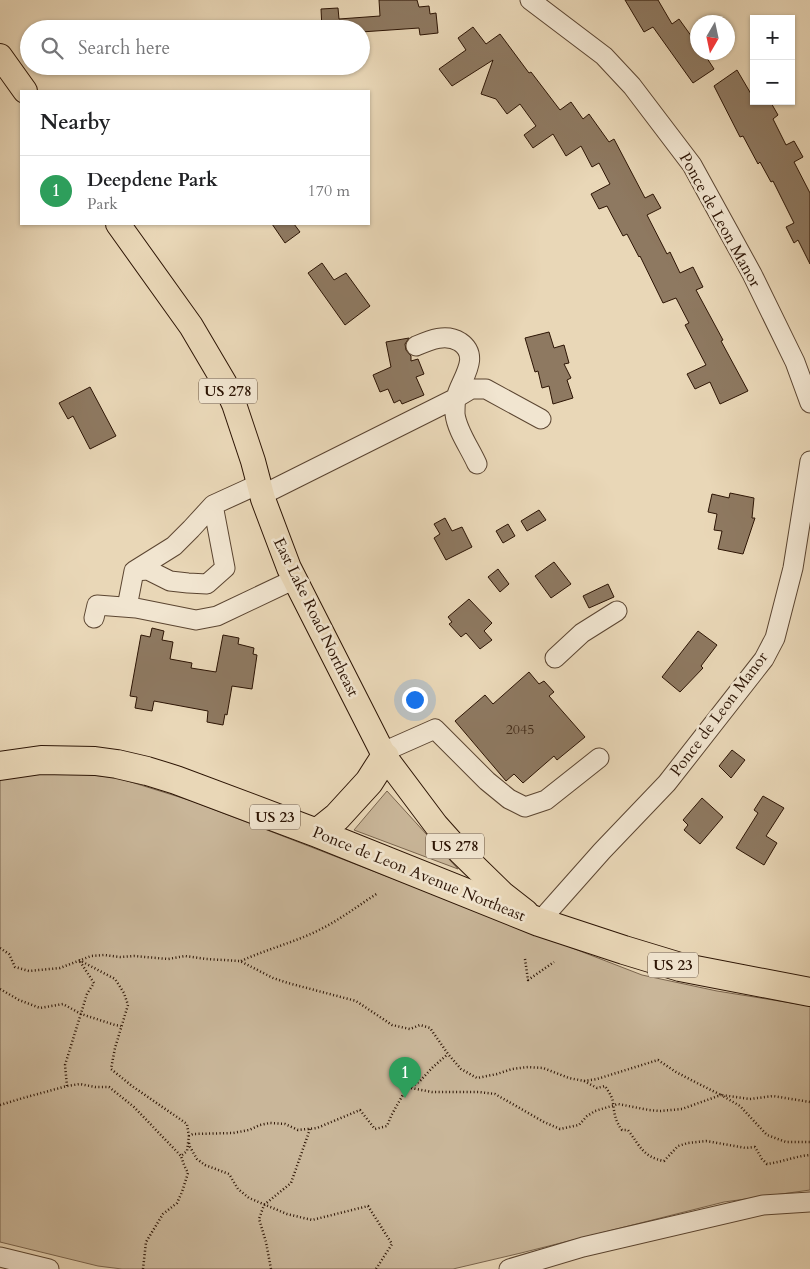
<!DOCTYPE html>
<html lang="en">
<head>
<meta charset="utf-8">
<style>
	:root { --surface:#fff; --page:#f6f6f6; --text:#202124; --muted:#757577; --line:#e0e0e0; --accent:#ea580c }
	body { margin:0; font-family:Cardo,serif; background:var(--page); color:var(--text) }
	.controls { position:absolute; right:15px; top:15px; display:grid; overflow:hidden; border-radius:0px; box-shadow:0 1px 4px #0004 }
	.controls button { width:45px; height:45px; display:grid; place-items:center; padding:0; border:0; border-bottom:1px solid var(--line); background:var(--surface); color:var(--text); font:25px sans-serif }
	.compass { position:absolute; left:690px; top:15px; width:45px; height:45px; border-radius:50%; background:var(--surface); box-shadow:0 1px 4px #0004; rotate:189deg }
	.you { position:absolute; left:414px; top:699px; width:18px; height:18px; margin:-12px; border:4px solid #fff; border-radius:50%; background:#1a73e8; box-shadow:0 0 0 8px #1a73e833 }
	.badge { display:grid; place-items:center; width:32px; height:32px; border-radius:50%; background:var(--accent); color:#fff; font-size:16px; font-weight:700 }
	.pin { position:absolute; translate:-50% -41px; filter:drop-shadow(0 1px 2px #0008) }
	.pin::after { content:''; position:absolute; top:26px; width:18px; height:15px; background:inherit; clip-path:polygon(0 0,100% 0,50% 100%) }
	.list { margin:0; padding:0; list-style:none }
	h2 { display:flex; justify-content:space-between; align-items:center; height:65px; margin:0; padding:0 20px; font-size:21px }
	h2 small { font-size:16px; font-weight:400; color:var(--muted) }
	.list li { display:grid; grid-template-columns:32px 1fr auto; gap:15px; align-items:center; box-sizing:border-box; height:70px; padding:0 20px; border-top:1px solid var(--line) }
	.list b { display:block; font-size:19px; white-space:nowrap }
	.list p { margin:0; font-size:16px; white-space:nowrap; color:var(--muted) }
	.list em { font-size:16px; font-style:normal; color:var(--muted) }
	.icon { flex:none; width:28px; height:28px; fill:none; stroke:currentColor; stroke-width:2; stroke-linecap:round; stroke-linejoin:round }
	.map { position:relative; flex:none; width:810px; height:1269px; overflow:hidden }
	.search { position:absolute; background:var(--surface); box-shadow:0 1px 4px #0004; left:20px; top:20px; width:350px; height:55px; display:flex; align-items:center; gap:12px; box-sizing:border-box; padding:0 18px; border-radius:28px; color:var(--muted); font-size:19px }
	.panel { position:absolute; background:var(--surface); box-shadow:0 1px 4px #0004; left:20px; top:90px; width:350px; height:135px; border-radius:0px }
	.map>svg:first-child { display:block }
</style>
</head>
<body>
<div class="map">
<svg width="810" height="1269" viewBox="0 0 810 1269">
	<rect width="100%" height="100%" fill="#e9d7b7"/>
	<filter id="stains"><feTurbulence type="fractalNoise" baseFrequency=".004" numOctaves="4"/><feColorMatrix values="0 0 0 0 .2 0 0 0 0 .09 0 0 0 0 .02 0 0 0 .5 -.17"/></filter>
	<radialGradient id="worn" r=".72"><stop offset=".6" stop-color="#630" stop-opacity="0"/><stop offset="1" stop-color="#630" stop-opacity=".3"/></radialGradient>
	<!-- green -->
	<path fill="#c9b699" stroke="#7a654e" d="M75 773 118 778 192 801 642 975 717 991 810 1006V1190L724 1202 521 1253 453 1269H122L98 1266 0 1242V779L33 774Z
		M387 791 458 869 354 830Z"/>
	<!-- building -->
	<path fill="#8e7961" stroke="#2c1404" d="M379 0H417L419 7 429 6 430 14 436 13 438 33 420 35 419 28 361 32V29H322L321 9 338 8 339 19 380 16Z
		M625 0H658L672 24 679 19 692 37 698 33V52H703L714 69 693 83 653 27 644 32Z
		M473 27 486 44 500 34 529 73 531 72 560 110 571 102 583 119 589 114 609 142 614 139 645 198 653 194 661 208 647 215 667 254 670 252 680 273 693 267 703 287 696 290 723 340 721 341 748 391 720 404 710 382 695 389 687 374 706 365 685 325 689 323 676 298 663 303 640 256 639 257 627 234 623 236 607 206 599 209 591 194 610 184 599 163 592 167 581 146 566 156 553 134 533 148 524 135 536 126 520 104 507 114 496 99 481 94 493 60 452 86 439 69 466 50 458 38Z
		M737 70 754 99V101H770L778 115 773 119 786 145 794 141 803 157 794 162 810 193V264L798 240 794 243 786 227 794 223 773 181 771 182 760 162 758 164 743 136 740 137 714 86Z
		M272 224H294L300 232 285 243Z
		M322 263 334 280 346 273 370 306 345 325 308 273Z
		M549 332 554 348 564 345 569 363 564 364 571 378 567 380 573 398 553 404 549 386 542 388 538 371 535 372 525 338Z
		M409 338 405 344 406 350 411 356V361L418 359 424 374 416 377 424 395 402 404 400 400 394 403 388 389 380 392 373 375 391 367 386 342Z
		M90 387 116 436 90 449 73 416 68 419 59 403Z
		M730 493 754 498 752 518H755L743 554 718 549 722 531 714 530 717 514 708 512 712 494 729 498Z
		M539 510 546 520 527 531 521 521Z
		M445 518 452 531 462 527 472 547 446 560 434 538 440 534 434 524Z
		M508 524 515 536 503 543 496 531Z
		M554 562 571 584 551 598 535 576Z
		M498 569 509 584 500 592 488 577Z
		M608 584 614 597 589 608 583 596Z
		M469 599 492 623 484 631 492 640 480 649 466 633 461 637 449 624 452 622 448 617Z
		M152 628 164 631 162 640 173 642 170 659 192 663 191 668 216 672 223 635 239 638 238 644 254 648 253 654 257 655 252 689 232 686 227 715 225 714 223 725 207 722 208 711 154 701 152 711 135 708 137 697 130 696 141 635 150 637Z
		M698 631 717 645 701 666 703 668 680 692 662 677Z
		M529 672 539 684 544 681 554 692 549 696 585 737 557 760 554 756 523 783 514 774 506 781 455 721 485 695 493 704Z
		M732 750 745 760 731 778 719 766Z
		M763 796 784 808 766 836 777 843 764 865 736 848 758 813 754 810Z
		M702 798 723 817 700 844 684 830 688 825 683 820Z"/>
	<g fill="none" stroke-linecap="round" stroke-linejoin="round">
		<defs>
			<path id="minor" d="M530 0 604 56 632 86 692 165 752 274 795 362 810 403
				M416 346C430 340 446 333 460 342 482 357 460 380 456 398 455 403 455 410 455 414 457 431 470 448 477 464
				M262 495 456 398 471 389H486L541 419
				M134 571 174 546 191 529 213 505
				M127 607 134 571 148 570 170 581 188 583 207 584 225 568 213 505 259 484
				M94 618 97 605 136 608 196 620 217 616 295 579
				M555 658 582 633 617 611
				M383 752 435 729 487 781 509 799 525 807 546 800 599 758
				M539 922 602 851 667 783 764 659 775 638 793 568 810 461
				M0 1257 49 1269
				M509 1269 583 1247 763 1205 810 1202"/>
			<path id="major" d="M0 56 25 91
				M118 224 191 326 224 382 234 404 253 461 263 499 289 568 385 757 436 825 461 853 503 894 526 912"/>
			<path id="highway" d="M0 766 41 760 95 761 117 764 147 771 176 780 317 833 539 922 624 950 680 967 810 992
				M317 833 337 817 369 782 385 757"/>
		</defs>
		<!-- minor casing -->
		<use href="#minor" stroke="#5b4531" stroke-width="21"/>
		<!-- major casing -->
		<use href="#major" stroke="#2c1404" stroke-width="26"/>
		<!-- highway casing -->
		<use href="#highway" stroke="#2c1404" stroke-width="30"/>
		<!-- path -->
		<path stroke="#2c1404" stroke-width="2.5" stroke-dasharray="1 2.5" stroke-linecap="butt" d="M0 948 9 954 15 967 29 971 60 968 91 956 104 955 120 957 134 956 168 959 185 956 206 959 240 961 273 978 288 983 356 1001 392 1025 410 1029 420 1025 430 1028 448 1054 461 1069 477 1078 497 1074 512 1069 528 1067 543 1068 569 1078 584 1081 597 1088 605 1086C608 1091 612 1096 613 1102 614 1112 615 1121 622 1130H628C640 1146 643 1157 664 1161L678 1146 688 1143 706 1141 746 1148 755 1147 762 1159 767 1164C782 1162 796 1156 810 1155
			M525 959 528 980 554 962
			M79 960 115 979 124 993 128 1005 115 1048 111 1069 132 1086 187 1124 189 1137
			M241 961C267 949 296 942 321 929 341 919 359 905 378 893
			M0 989 19 1000 40 1008 63 1004 81 1014 115 1025 121 1026
			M584 1081 597 1079 658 1060 676 1072 695 1082 721 1095 750 1099 773 1096 810 1102
			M67 1086 65 1065 87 994 94 983 79 960
			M411 1088 432 1092H479L495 1094 544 1122 560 1129 579 1125 587 1116 595 1111 618 1104 649 1110 660 1111 682 1109 721 1095 740 1106 767 1135 786 1142H810
			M0 1105 23 1098 67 1086 80 1084 95 1087H109L134 1107 181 1156 187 1151 189 1136 193 1134 233 1133 249 1130 260 1125 270 1123 285 1124 298 1130 317 1128 360 1110 375 1129 387 1126 391 1116 405 1091 420 1081 433 1067 448 1054
			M189 1143 190 1147 197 1159 205 1165 229 1174 238 1189 249 1198 287 1214 312 1220 368 1206 392 1244 376 1269
			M143 1269 146 1242 163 1214 177 1203 182 1192 188 1173 184 1165 181 1156
			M271 1269 266 1242 259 1219 264 1205 291 1183 310 1129"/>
		<!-- minor -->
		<use href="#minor" stroke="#f1e5d0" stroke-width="19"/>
		<!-- major -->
		<use href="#major" stroke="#e9d7b7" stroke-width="24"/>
		<!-- highway -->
		<use href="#highway" stroke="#e9d7b7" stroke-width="28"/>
	</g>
	<g text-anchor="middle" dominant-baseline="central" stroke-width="5" stroke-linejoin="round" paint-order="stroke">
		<!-- number labels -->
		<g font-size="14" fill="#442d1b">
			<text x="520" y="729">2045</text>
		</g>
		<!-- shield labels -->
		<g fill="#f1e5d0" stroke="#675341" stroke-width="1">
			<rect x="199" y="378.5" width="58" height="25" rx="4"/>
			<rect x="250" y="804.5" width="50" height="25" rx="4"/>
			<rect x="426" y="833.5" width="58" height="25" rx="4"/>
			<rect x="648" y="952.5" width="50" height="25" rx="4"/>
		</g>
		<g font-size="15" font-weight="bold" fill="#2c1404">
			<text x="228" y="391">US 278</text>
			<text x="275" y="817">US 23</text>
			<text x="455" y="846">US 278</text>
			<text x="673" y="965">US 23</text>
		</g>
		<!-- street labels -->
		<g font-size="16" fill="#2c1404" stroke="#f1e5d0">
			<text transform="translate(720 220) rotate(61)">Ponce de Leon Manor</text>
			<text transform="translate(316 617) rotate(64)">East Lake Road Northeast</text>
			<text transform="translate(719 714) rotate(-53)">Ponce de Leon Manor</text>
			<text transform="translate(419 874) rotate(22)">Ponce de Leon Avenue Northeast</text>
		</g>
	</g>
	<rect width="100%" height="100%" filter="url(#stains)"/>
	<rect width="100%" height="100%" fill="url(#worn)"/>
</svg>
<div class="controls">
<button>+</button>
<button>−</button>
</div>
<svg class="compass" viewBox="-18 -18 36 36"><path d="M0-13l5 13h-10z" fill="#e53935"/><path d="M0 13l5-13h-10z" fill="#757577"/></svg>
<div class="you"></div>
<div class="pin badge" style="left:405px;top:1098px;background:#2e9e5b">1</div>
<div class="search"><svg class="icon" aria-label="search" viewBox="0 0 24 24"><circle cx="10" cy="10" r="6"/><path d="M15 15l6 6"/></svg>Search here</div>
<section class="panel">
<h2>Nearby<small></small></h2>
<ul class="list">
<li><span class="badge" style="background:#2e9e5b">1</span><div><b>Deepdene Park</b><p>Park</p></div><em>170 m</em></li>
</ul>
</section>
</div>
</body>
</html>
